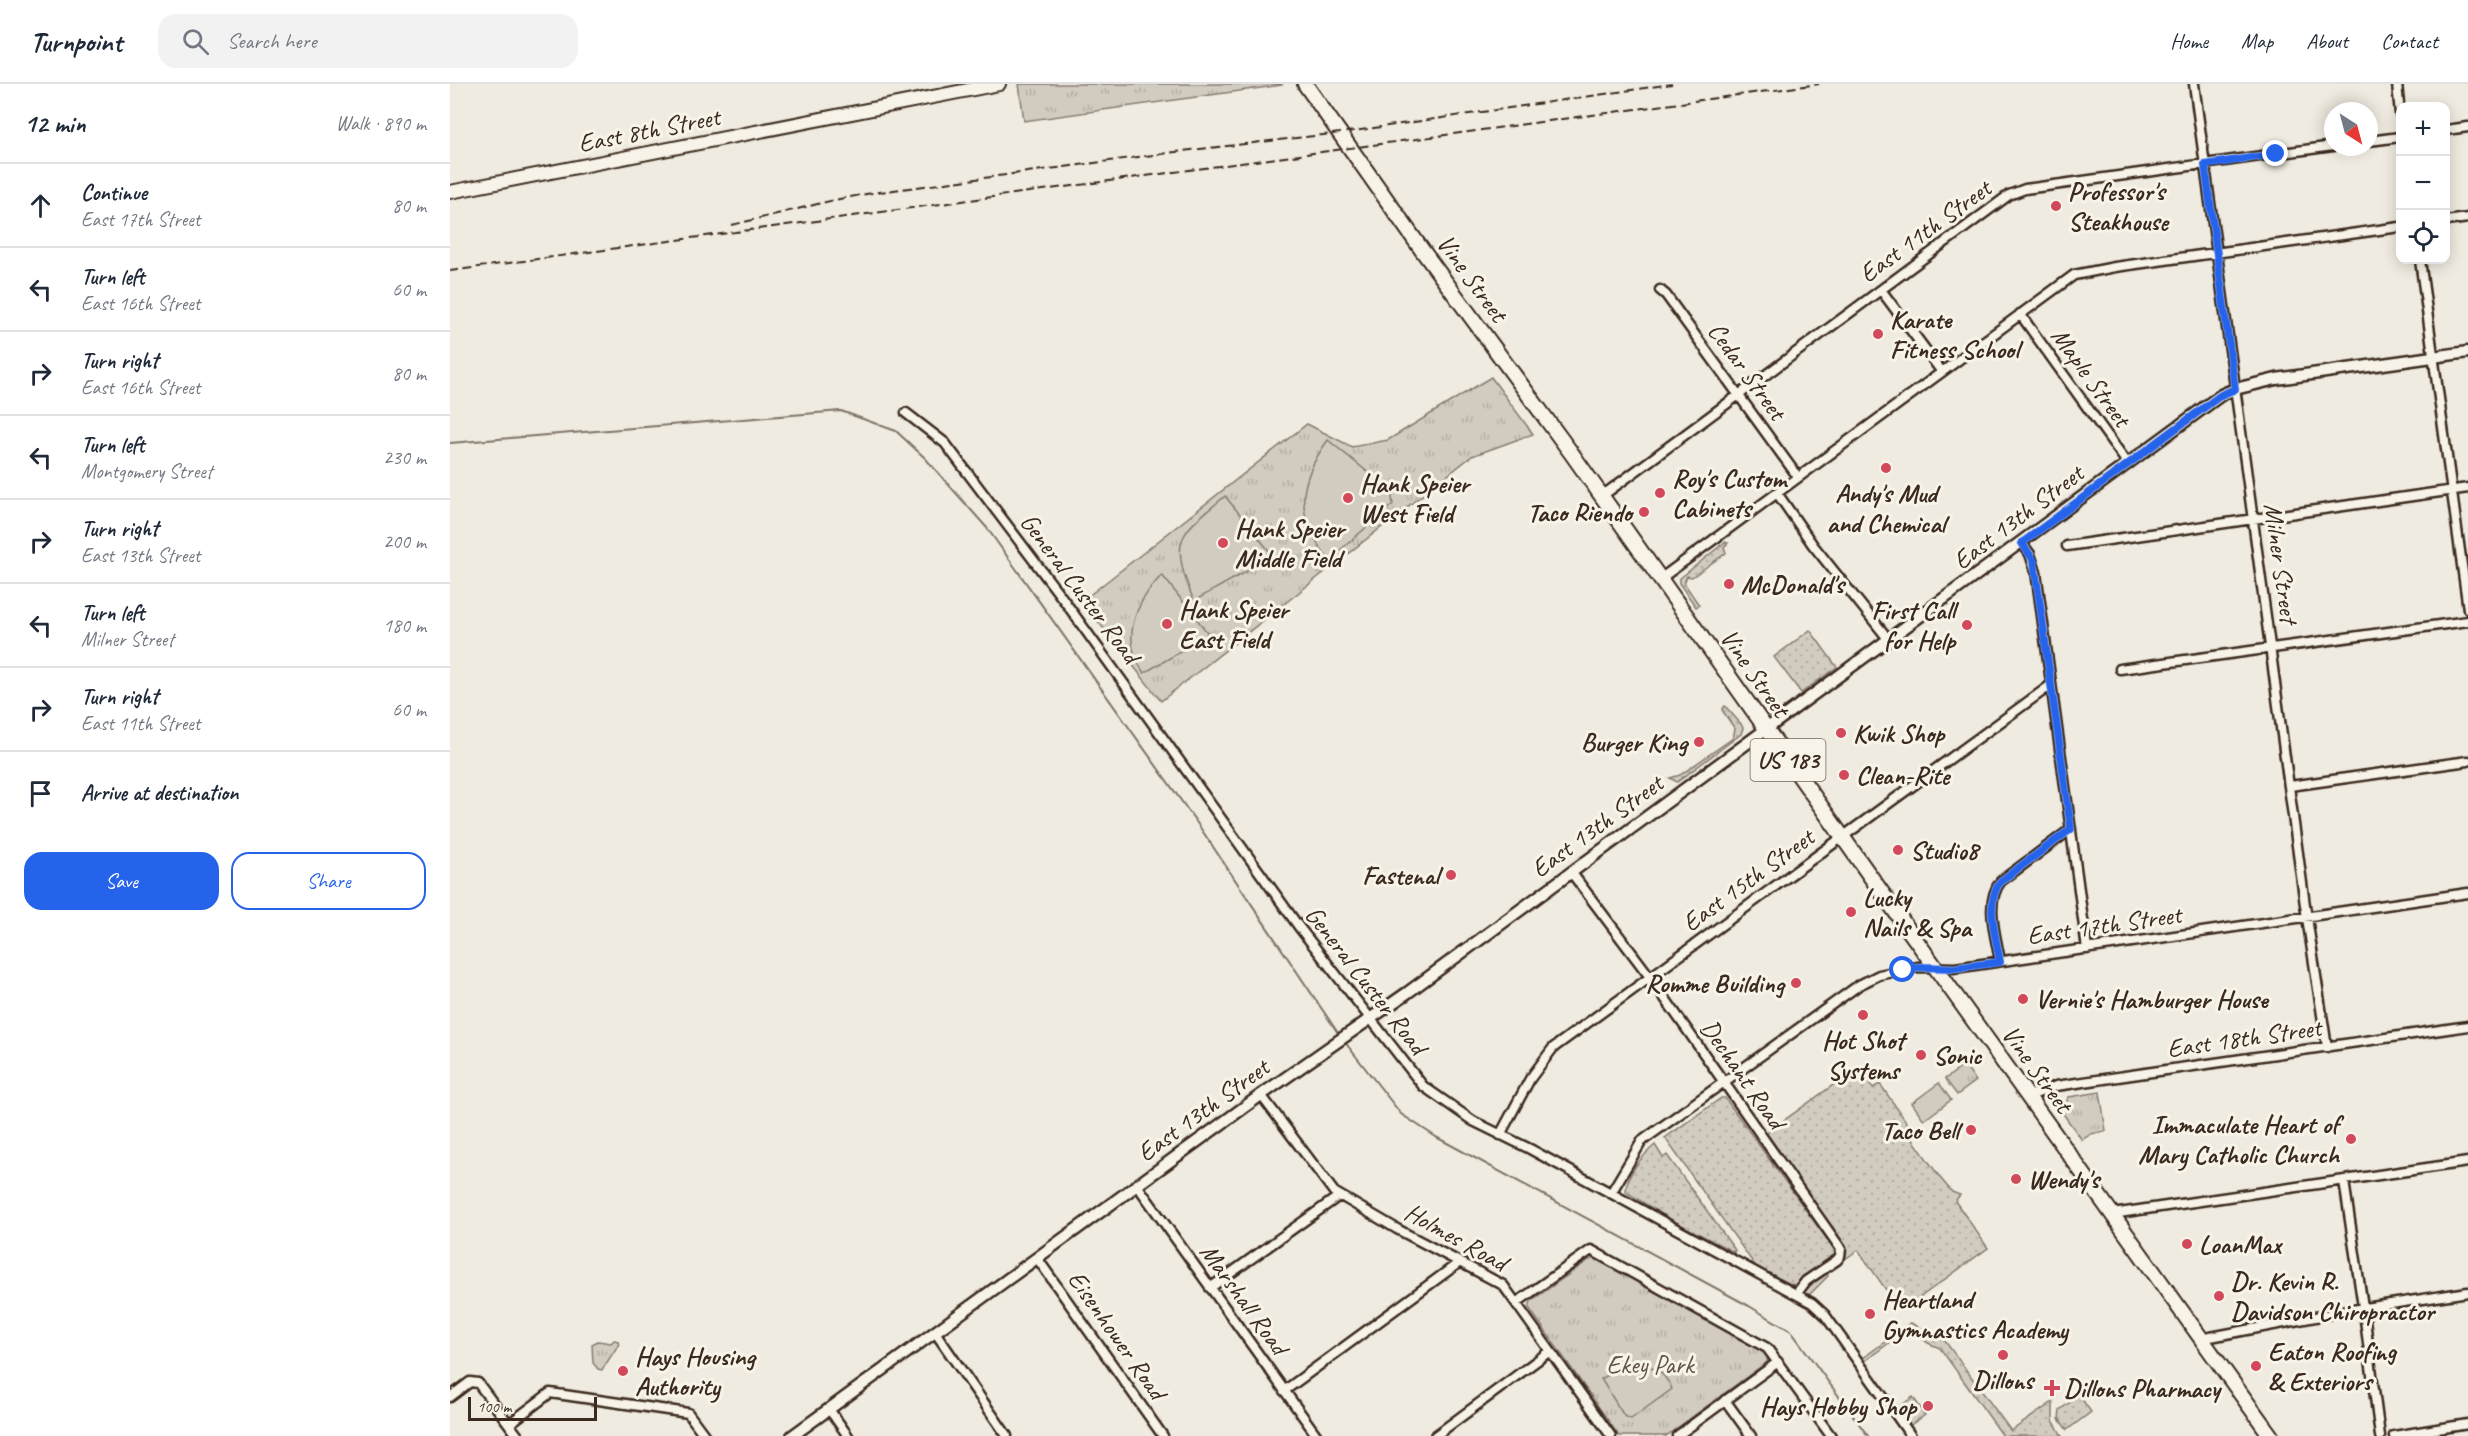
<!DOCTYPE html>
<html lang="en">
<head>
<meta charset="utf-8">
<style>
	:root { --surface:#fff; --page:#f2f2f3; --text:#1f2937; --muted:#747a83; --line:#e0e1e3; --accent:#2563eb }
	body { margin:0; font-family:Caveat,sans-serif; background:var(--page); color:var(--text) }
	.controls { position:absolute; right:18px; top:18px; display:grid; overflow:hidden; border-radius:12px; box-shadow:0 3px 15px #0003 }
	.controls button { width:54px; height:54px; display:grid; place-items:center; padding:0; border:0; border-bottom:2px solid var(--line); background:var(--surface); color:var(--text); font:30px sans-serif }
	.compass { position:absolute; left:1874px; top:18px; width:54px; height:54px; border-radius:50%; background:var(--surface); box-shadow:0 3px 15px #0003; rotate:144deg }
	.scale { position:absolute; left:18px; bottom:15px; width:129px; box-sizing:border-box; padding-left:6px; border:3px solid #3b2a1e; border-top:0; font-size:16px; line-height:21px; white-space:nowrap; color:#3b2a1e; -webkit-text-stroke:4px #f7f3e8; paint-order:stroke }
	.stop { position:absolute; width:18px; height:18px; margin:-14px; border:4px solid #2563eb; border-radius:50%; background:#fff }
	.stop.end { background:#2563eb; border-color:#fff; box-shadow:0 2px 6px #0008 }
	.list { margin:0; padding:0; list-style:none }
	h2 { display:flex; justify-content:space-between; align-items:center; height:78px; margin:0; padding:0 24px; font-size:26px }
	h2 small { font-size:20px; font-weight:400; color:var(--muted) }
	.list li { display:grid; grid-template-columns:39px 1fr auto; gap:18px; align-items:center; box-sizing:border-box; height:84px; padding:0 24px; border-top:2px solid var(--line) }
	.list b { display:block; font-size:22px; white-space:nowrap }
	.list p { margin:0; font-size:20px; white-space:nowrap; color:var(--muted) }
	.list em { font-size:20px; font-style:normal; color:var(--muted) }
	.actions { display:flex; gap:12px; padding:18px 24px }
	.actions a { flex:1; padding:14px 0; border:2px solid var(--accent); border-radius:18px; text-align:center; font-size:21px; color:var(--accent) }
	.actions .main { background:var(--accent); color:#fff }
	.icon { flex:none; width:33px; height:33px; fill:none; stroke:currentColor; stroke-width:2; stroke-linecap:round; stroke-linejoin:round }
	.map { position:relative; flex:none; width:2018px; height:1352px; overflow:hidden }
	header { display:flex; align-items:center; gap:36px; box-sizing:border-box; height:84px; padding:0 30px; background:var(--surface); border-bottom:2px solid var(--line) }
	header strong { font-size:28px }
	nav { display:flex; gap:33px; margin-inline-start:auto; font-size:21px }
	.search { width:420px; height:54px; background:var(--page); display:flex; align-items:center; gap:15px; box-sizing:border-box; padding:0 21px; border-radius:18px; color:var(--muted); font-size:22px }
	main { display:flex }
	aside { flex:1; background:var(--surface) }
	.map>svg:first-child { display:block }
</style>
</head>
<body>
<header>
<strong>Turnpoint</strong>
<div class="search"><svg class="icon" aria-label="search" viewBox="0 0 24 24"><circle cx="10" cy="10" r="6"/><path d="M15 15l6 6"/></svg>Search here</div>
<nav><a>Home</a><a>Map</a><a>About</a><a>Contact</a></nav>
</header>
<main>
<aside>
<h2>12 min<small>Walk · 890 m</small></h2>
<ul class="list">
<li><svg class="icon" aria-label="ahead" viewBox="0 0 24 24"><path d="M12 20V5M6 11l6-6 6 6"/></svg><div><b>Continue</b><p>East 17th Street</p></div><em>80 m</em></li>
<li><svg class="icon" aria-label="left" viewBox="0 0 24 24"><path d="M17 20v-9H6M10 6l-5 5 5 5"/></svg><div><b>Turn left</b><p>East 16th Street</p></div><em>60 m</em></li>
<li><svg class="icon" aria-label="right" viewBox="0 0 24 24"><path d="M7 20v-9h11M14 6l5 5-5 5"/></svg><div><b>Turn right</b><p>East 16th Street</p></div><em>80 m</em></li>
<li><svg class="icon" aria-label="left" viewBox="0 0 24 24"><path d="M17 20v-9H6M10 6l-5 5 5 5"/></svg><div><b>Turn left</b><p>Montgomery Street</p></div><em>230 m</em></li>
<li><svg class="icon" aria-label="right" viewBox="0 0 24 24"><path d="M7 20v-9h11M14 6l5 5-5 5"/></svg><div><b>Turn right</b><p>East 13th Street</p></div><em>200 m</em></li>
<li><svg class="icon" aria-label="left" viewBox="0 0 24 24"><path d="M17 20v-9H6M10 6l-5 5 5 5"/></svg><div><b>Turn left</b><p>Milner Street</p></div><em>180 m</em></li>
<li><svg class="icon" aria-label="right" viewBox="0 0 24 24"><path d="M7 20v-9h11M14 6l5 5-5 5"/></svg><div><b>Turn right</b><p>East 11th Street</p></div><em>60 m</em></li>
<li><svg class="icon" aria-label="arrive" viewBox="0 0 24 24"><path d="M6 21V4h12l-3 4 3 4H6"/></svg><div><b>Arrive at destination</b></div></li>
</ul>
<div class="actions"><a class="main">Save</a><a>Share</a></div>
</aside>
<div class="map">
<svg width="2018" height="1352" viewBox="0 0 2018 1352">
	<defs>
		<pattern id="grass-dots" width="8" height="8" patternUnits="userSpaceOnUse" patternTransform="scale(1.5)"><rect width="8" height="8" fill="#d1cbc0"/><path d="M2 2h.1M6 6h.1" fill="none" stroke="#b4aea5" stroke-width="1.8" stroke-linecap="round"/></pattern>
		<pattern id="park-tufts" width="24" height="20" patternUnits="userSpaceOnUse" patternTransform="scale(1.5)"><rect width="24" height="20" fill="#d1cbc0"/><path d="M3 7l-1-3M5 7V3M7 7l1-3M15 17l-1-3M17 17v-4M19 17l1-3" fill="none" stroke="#b4aea5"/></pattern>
	</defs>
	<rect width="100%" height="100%" fill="#efebe0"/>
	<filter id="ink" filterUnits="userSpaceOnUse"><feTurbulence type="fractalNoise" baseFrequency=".0167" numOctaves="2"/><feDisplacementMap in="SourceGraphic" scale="12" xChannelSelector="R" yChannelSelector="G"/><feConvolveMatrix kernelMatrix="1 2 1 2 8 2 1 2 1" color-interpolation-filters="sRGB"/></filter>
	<g filter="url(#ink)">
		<!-- grass -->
		<path fill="url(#grass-dots)" stroke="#867a6f" stroke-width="1.5" d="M1275 458 1278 459 1274 463 1276 469 1242 493 1237 492 1234 499 1249 521 1246 523 1229 499V495Z
			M1360 546 1387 583 1351 609 1324 573Z
			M1275 622 1291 640 1293 644 1291 650 1227 698 1220 694 1230 691 1283 654 1285 645 1272 626Z
			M1408 983 1423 1004 1430 1000 1460 1043 1464 1057 1491 1095 1502 1108 1510 1111 1505 1117 1538 1164 1451 1227 1408 1166 1377 1188 1378 1192 1360 1210 1353 1213 1347 1209 1391 1168 1311 1053Z
			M1271 1014H1275L1386 1168 1385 1172 1343 1201 1306 1183 1215 1054Z
			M1205 1061 1213 1074 1217 1071 1285 1166 1284 1168 1218 1134 1176 1108C1175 1092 1193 1071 1205 1061Z
			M1461 1239 1495 1257 1561 1347 1603 1318V1336L1612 1352H1553L1490 1264 1478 1259 1459 1244 1415 1277 1413 1274Z
			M1629 1311 1641 1328 1617 1346 1609 1335 1610 1326Z
			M1463 1313 1475 1331 1459 1342 1446 1325Z"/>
		<!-- park -->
		<path fill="url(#park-tufts)" stroke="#867a6f" stroke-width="1.5" d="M569 0H831L832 1 574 37Z
			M1041 293 1083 350 1022 372 711 617 632 517 857 340 902 363 938 356Z
			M1515 981 1526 997 1507 1011 1495 995Z
			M1650 1008 1656 1047 1641 1050 1632 1056 1611 1027 1619 1013Z
			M1145 1174 1314 1267 1318 1270 1317 1278 1216 1352H1169L1079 1224 1081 1217 1139 1176Z
			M164 1256 168 1257 169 1260 152 1286 148 1285 143 1279 142 1260 148 1257 161 1259Z"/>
		<!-- garden -->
		<path fill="#d1cbc0" stroke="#867a6f" stroke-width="1.5" d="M878 356 941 407 943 420 879 476C845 433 846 400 878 356Z
			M775 412 820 468 817 476 744 517C737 500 724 470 734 452 742 437 762 424 775 412Z
			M712 491 757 548 756 553 694 589C669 554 686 518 712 491Z
			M1489 999 1501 1016 1474 1036 1462 1019Z
			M1176 1281C1198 1280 1213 1284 1222 1305L1181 1335 1174 1332 1151 1295Z"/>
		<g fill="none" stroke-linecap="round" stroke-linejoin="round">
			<!-- stream -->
			<path stroke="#7e7266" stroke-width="2" d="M0 359 391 327 446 347 475 374 537 444 747 739 890 952
				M894 957 951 1030 986 1053 1299 1222 1341 1247 1418 1352"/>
			<defs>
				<path id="minor" d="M1744 0 1855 821 1877 963
					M1947 0 1950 30
					M1996 46 2018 43
					M1919 57 1950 53
					M1996 137 2018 134
					M1970 176 2018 525
					M1210 206 1216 211 1348 393
					M1431 206 1492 288
					M1570 230 1678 380
					M456 329 495 359 613 515 849 843 973 1002 1023 1037 1080 1065 1362 1219 1375 1231 1461 1352
					M1327 409 1363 461 1439 556
					M1152 412 1559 111 1575 105 1883 62
					M1572 459 1580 470 1586 488 1637 865
					M1617 462 2018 404
					M1210 495 1624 191 1665 183 1950 143
					M1670 585 2018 537
					M1840 702 2018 677
					M1121 788 1200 893 1391 1165 1390 1172 1387 1176 1356 1197 1347 1209
					M1550 877C1546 852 1534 818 1551 797L1621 745
					M811 1011 884 1108 947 1145 1053 1201 1161 1352
					M1577 1013 1606 1002 2018 942
					M1050 1051 1080 995 1103 964 1601 601
					M1894 1097 1915 1236 1930 1352
					M687 1101 867 1352
					M1161 1109 1192 1057 1409 901 1429 891 1467 883 1505 884 2018 809
					M1662 1130 2018 1078
					M587 1174 713 1352
					M760 1204 889 1112
					M1066 1219 1141 1166 1317 1264 1381 1352
					M485 1248 557 1352
					M1750 1255 1902 1226 2018 1208
					M834 1307 1010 1178
					M0 1313 20 1298 28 1299 68 1352
					M1275 1316 1301 1352
					M379 1325 398 1352
					M59 1340 100 1309 238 1329 255 1352
					M985 1352 1100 1267
					M1227 1352 1328 1278
					M1944 1352 2018 1340"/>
				<path id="tertiary" d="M342 1352 811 1011 957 909 1771 311 1785 305 1826 295 2018 268"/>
				<path id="secondary" d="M0 108 549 0"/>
				<path id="primary" d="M855 0 972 166 1122 370 1430 806 1821 1352"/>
			</defs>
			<!-- minor casing -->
			<use href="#minor" stroke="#3b2a1e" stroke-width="13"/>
			<!-- tertiary casing -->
			<use href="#tertiary" stroke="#3b2a1e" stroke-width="15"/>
			<!-- secondary casing -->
			<use href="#secondary" stroke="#3b2a1e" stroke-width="16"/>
			<!-- primary casing -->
			<use href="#primary" stroke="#3b2a1e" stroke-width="18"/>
			<!-- minor -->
			<use href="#minor" stroke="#f7f3e8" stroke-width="8"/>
			<!-- tertiary -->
			<use href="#tertiary" stroke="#f7f3e8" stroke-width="10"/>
			<!-- secondary -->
			<use href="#secondary" stroke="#f7f3e8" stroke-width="12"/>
			<!-- primary -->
			<use href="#primary" stroke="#f7f3e8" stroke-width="14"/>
			<!-- rail -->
			<path stroke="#3b2a1e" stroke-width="2" stroke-dasharray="9 4.5" stroke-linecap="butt" d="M282 141 384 116 422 109 733 67 890 49 1222 0
				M0 187 1369 0"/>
		</g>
	</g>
	<g fill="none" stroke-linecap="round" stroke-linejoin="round" filter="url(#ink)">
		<!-- route -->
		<path stroke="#2563eb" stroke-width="8" d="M1453 886 1467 883 1505 884 1550 878C1546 852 1534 818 1551 797L1621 745 1584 477 1572 459 1771 311 1785 305 1755 81 1826 70"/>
	</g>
	<!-- markers -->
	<g fill="#d1495b" stroke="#f7f3e8" stroke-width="2">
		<circle cx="1606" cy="122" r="6"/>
		<circle cx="1428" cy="250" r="6"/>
		<circle cx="1436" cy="384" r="6"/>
		<circle cx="1210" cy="409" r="6"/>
		<circle cx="898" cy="414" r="6"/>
		<circle cx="1194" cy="428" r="6"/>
		<circle cx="773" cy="459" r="6"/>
		<circle cx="1279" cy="500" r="6"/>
		<circle cx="717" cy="540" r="6"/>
		<circle cx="1517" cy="541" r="6"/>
		<circle cx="1391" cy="649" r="6"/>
		<circle cx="1249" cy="658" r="6"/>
		<circle cx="1394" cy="691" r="6"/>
		<circle cx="1448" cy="766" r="6"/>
		<circle cx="1001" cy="791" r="6"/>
		<circle cx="1401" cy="828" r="6"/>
		<circle cx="1346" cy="899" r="6"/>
		<circle cx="1573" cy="915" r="6"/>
		<circle cx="1413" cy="931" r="6"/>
		<circle cx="1471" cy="971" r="6"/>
		<circle cx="1521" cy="1046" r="6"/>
		<circle cx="1901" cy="1055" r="6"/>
		<circle cx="1566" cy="1095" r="6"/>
		<circle cx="1737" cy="1160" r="6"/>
		<circle cx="1769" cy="1212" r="6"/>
		<circle cx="1420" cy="1230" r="6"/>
		<circle cx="1553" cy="1271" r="6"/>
		<circle cx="1806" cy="1282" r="6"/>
		<circle cx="173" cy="1287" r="6"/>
		<path d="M1599 1295h6v6h6v6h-6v6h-6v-6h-6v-6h6z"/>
		<circle cx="1478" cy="1322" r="6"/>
	</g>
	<g text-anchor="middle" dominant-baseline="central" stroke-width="6" stroke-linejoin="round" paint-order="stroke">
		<!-- shield labels -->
		<rect fill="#f7f3e8" stroke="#73665b" stroke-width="1.5" x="1300.5" y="655" width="75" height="42" rx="4.5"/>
		<g font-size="24" font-weight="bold" fill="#3b2a1e">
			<text x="1338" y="676">US 183</text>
		</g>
		<!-- street labels -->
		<g font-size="26" fill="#3b2a1e" stroke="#f7f3e8">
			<text transform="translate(199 46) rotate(-11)">East 8th Street</text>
			<text transform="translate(1475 147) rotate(-36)">East 11th Street</text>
			<text transform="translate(1022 194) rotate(54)">Vine Street</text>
			<text transform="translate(1297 287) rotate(54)">Cedar Street</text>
			<text transform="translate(1641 293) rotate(54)">Maple Street</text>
			<text transform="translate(1568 433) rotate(-37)">East 13th Street</text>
			<text transform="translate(1831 479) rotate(82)">Milner Street</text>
			<text transform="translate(630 504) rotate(53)">General Custer Road</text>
			<text transform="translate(1305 589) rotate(55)">Vine Street</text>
			<text transform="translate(1147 742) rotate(-36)">East 13th Street</text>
			<text transform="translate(1298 796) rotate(-36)">East 15th Street</text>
			<text transform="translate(1654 841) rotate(-8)">East 17th Street</text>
			<text transform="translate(916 896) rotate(52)">General Custer Road</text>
			<text transform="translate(1794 954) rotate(-8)">East 18th Street</text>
			<text transform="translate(1587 985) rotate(54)">Vine Street</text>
			<text transform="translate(1293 990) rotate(55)">Dechant Road</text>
			<text transform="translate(753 1026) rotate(-36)">East 13th Street</text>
			<text transform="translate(1006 1153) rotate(29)">Holmes Road</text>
			<text transform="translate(794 1215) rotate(54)">Marshall Road</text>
			<text transform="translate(667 1251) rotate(55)">Eisenhower Road</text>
		</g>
		<!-- poi labels -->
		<g font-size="26" font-weight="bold" fill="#3b2a1e" stroke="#f7f3e8" text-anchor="start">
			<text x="1618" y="107">Professor's<tspan x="1618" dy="30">Steakhouse</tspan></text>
			<text x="1440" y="235">Karate<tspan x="1440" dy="30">Fitness School</tspan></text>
			<text x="1222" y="394">Roy's Custom<tspan x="1222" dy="30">Cabinets</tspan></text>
			<text x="910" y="399">Hank Speier<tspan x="910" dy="30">West Field</tspan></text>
			<text x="1436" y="409" text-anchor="middle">Andy's Mud<tspan x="1436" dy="30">and Chemical</tspan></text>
			<text x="1182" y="428" text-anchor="end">Taco Riendo</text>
			<text x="785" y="444">Hank Speier<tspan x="785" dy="30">Middle Field</tspan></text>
			<text x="1291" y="500">McDonald's</text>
			<text x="729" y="525">Hank Speier<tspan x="729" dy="30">East Field</tspan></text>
			<text x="1505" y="526" text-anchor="end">First Call<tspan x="1505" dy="30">for Help</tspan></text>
			<text x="1403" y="649">Kwik Shop</text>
			<text x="1237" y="658" text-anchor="end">Burger King</text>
			<text x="1406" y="691">Clean-Rite</text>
			<text x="1460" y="766">Studio8</text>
			<text x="989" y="791" text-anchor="end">Fastenal</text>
			<text x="1413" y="813">Lucky<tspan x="1413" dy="30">Nails &amp; Spa</tspan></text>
			<text x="1334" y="899" text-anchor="end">Romme Building</text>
			<text x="1585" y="915">Vernie's Hamburger House</text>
			<text x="1413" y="956" text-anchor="middle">Hot Shot<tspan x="1413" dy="30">Systems</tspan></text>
			<text x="1483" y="971">Sonic</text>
			<text x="1889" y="1040" text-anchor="end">Immaculate Heart of<tspan x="1889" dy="30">Mary Catholic Church</tspan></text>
			<text x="1509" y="1046" text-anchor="end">Taco Bell</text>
			<text x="1578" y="1095">Wendy's</text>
			<text x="1749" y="1160">LoanMax</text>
			<text x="1781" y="1197">Dr. Kevin R.<tspan x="1781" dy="30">Davidson Chiropractor</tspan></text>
			<text x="1432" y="1215">Heartland<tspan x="1432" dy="30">Gymnastics Academy</tspan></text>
			<text x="1818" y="1267">Eaton Roofing<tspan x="1818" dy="30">&amp; Exteriors</tspan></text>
			<text x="185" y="1272">Hays Housing<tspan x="185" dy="30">Authority</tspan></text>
			<text x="1553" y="1296" text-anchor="middle">Dillons</text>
			<text x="1614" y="1304">Dillons Pharmacy</text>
			<text x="1466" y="1322" text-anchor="end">Hays Hobby Shop</text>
		</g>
		<!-- park labels -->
		<g font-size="26" fill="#605246" stroke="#f7f3e8">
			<text x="1200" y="1280">Ekey Park</text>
		</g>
	</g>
</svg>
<div class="controls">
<button>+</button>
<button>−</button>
<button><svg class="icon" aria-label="locate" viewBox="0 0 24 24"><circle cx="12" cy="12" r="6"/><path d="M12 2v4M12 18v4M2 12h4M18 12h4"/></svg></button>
</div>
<svg class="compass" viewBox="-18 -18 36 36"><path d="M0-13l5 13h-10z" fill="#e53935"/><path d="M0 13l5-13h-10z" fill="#747a83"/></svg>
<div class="scale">100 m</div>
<div class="stop" style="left:1453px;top:886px"></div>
<div class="stop end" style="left:1826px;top:70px"></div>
</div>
</main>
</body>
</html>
